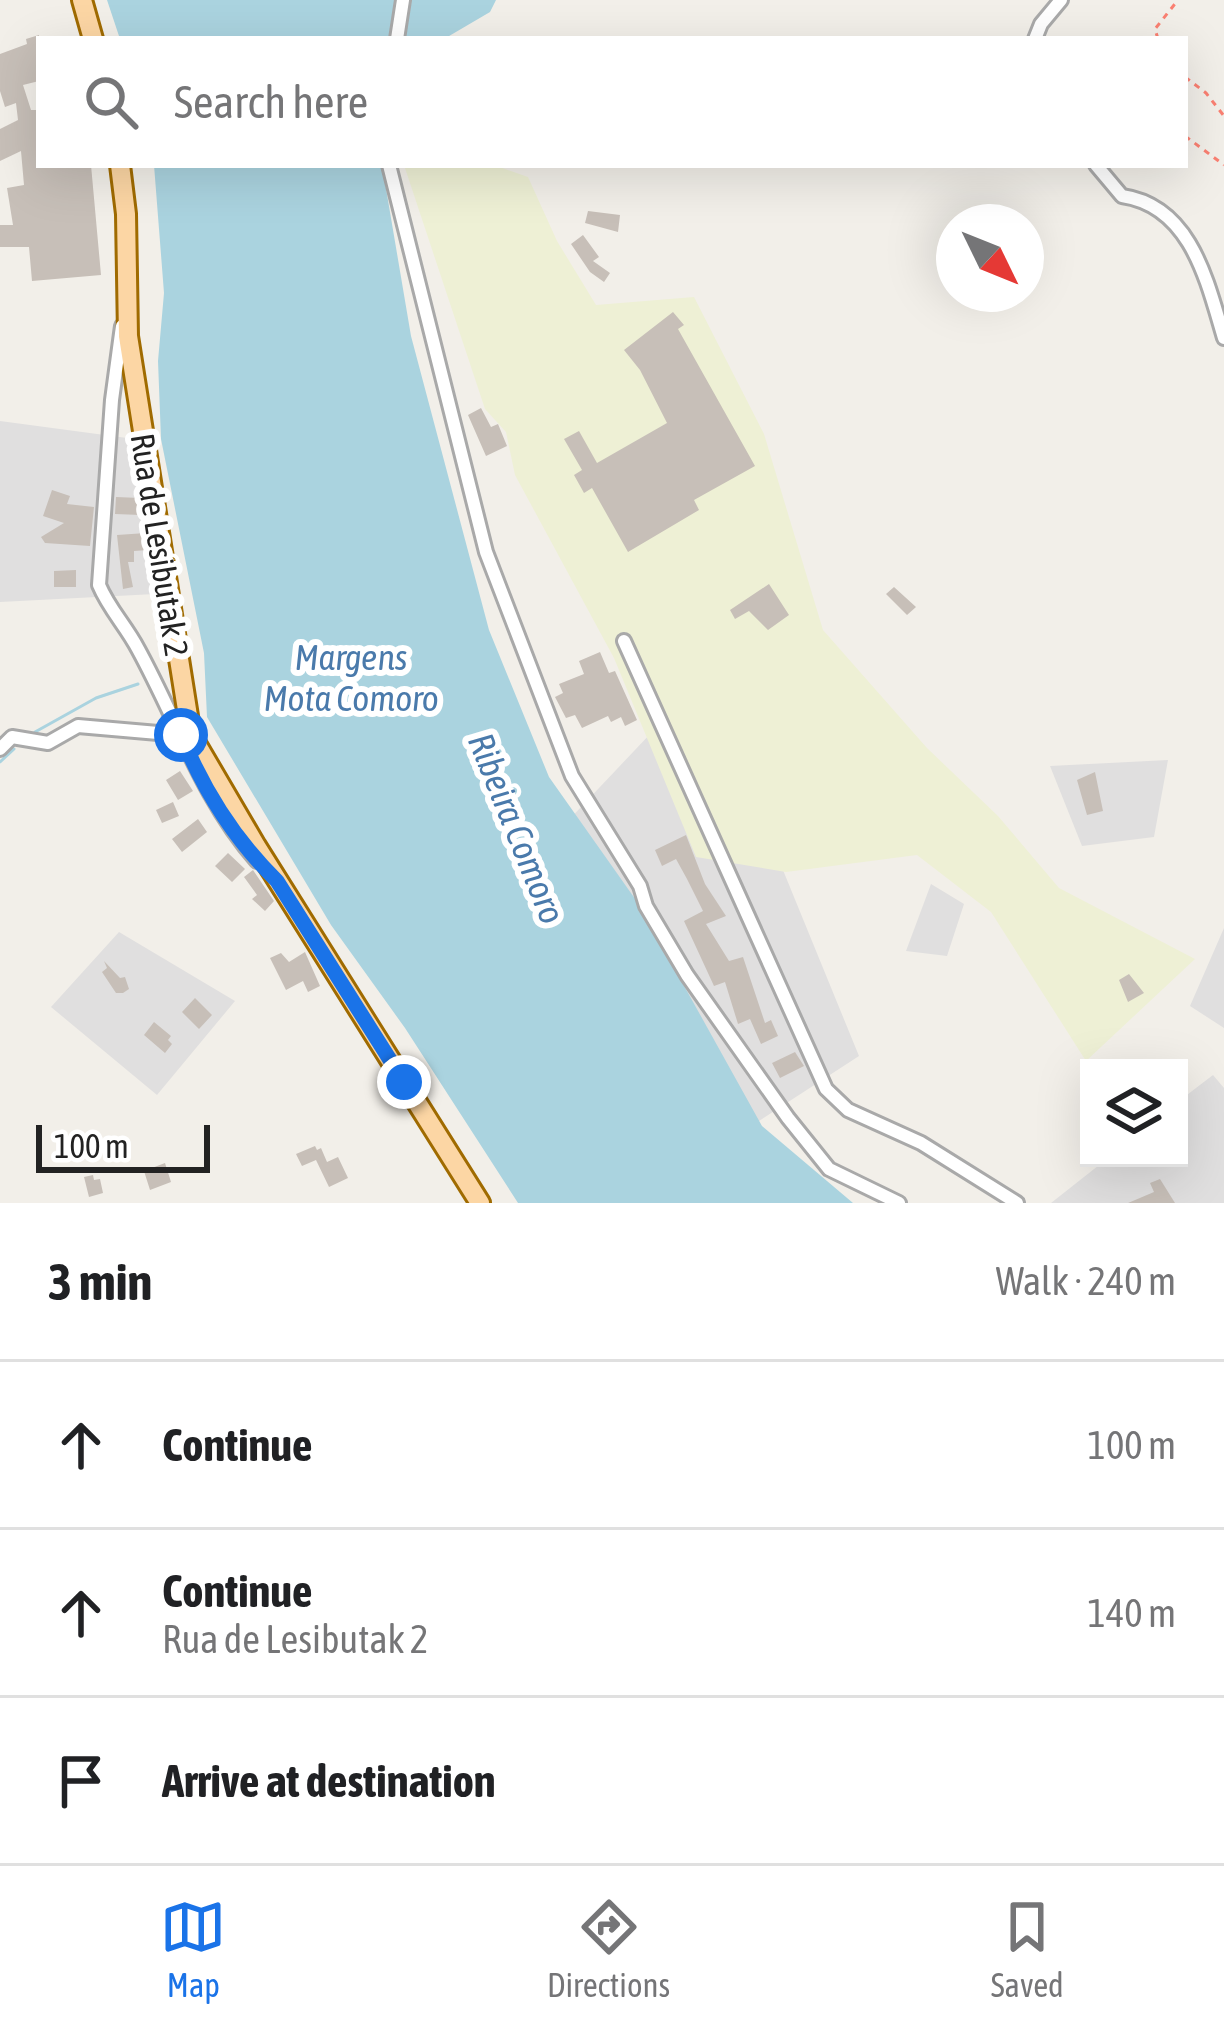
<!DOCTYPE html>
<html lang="en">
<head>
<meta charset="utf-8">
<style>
	:root { --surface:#fff; --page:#f2f2f2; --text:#202124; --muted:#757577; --line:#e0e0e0; --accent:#1a73e8 }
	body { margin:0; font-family:"Asap Condensed",sans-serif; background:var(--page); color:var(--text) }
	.controls { position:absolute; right:36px; bottom:36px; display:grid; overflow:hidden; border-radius:0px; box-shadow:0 12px 48px #0002 }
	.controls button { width:108px; height:108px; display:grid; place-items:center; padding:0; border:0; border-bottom:3px solid var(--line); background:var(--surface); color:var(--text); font:60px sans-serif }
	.compass { position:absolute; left:936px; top:204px; width:108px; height:108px; border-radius:50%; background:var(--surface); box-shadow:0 12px 48px #0002; rotate:133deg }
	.scale { position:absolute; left:36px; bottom:30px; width:174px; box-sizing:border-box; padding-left:12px; border:6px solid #222; border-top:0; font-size:33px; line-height:42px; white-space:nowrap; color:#222; -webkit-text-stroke:9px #fff; paint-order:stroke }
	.stop { position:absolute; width:36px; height:36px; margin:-27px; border:9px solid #1a73e8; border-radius:50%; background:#fff }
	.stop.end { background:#1a73e8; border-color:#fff; box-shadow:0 3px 12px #0008 }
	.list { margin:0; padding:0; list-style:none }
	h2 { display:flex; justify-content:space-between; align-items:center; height:156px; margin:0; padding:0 48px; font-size:51px }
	h2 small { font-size:39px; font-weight:400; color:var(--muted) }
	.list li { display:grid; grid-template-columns:78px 1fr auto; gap:36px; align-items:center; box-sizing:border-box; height:168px; padding:0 48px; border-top:3px solid var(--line) }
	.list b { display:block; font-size:45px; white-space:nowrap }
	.list p { margin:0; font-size:39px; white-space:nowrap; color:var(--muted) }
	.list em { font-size:39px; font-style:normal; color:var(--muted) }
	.icon { flex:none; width:66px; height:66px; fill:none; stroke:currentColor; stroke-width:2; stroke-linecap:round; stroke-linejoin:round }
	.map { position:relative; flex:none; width:1224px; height:1203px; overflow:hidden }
	.search { position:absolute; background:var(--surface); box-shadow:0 12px 48px #0002; left:36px; right:36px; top:36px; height:132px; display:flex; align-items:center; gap:30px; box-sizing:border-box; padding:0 42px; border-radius:0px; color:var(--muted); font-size:45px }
	.sheet { height:660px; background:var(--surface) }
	nav { display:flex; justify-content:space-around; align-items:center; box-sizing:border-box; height:168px; border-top:3px solid var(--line); background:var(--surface); font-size:33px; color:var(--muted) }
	nav a { display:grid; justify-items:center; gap:6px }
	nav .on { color:var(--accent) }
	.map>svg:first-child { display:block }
</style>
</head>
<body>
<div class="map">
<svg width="1224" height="1203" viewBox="0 0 1224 1203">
	<rect width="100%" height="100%" fill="#f2efe9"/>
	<!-- residential -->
	<path fill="#e0dfdf" d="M0 421 142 440 155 594 0 602Z
		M704 677 859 1056 736 1136 547 843Z
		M1168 760 1154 837 1082 846 1050 766Z
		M931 884 964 904 947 956 906 951Z
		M1224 928V1028L1190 1006Z
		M119 932 235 1001 157 1095 51 1007Z
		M1213 1075 1224 1088V1203H1051L1108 1158H1179V1101Z"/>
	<!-- farmland -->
	<path fill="#eef0d5" d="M404 165H494L528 177 557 241 596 305 694 297 764 434 823 630 927 748 998 816 1059 888 1195 959 1086 1061 991 912 917 855 786 872 696 857 614 658 515 475 506 432 485 409Z"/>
	<!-- water -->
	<path fill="#aad3df" d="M107 0H496L490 12 444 39H120Z
		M154 165H382L411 336 489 630 549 777 638 903 762 1126 853 1203H518L405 1028 331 925 207 717 204 653 161 439 158 361 164 293Z"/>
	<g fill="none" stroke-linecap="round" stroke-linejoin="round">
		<!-- stream -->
		<path stroke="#aad3df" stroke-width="3" d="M35 732 96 698 138 684
			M0 762 14 749"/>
	</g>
	<!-- building -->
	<path fill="#c7bfb8" d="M39 35V81L23 85 31 110H39V165H91L101 275 32 281 29 247H0V225H13L7 188 24 185 21 151 0 161V129L18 120 16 103 5 107 0 91V54L27 44 26 39Z
		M588 211 620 215 618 232 585 223Z
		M583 235 599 257 593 261 610 273 604 282 590 272 571 244Z
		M673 312 684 325 678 329 755 466 694 500 699 510 628 552 592 488 584 493 574 475 582 470 564 439 579 431 597 463 667 423 640 370 624 350Z
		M481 408 491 427 498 424 507 446 486 456 468 415Z
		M52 490 70 496 67 504 94 507 90 546 45 543 41 537 64 523 43 516Z
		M116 497 140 498 141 515 115 514Z
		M146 533 148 550 134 551V562H128L133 587 123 589 117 535Z
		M76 570V587H54V571Z
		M769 584 789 615 768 630 749 611 735 619 730 610Z
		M894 587 916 607 907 615 886 594Z
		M600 652 609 673 615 671 637 720 625 726 621 717 611 722 608 716 582 728 575 715 566 718 555 697 563 693 559 684 584 674 579 661Z
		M180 771 193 791 178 800 166 780Z
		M1095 772 1103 811 1087 815 1077 780Z
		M173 802 179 816 162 823 156 810Z
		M198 819 207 832 182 852 172 839Z
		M686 835 705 884 726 916 706 924 729 961 743 957 765 1023 771 1020 778 1036 761 1044 750 1019 738 1024 725 982 714 986 684 921 703 911 687 879 676 859 662 866 655 850Z
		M228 853 245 869 232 882 215 866Z
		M253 870 274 901 265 911 252 899 257 895 244 877Z
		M305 952 320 986 308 992 303 981 286 990 270 958 281 953 289 962Z
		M104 961 120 978 125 977 129 989 123 993H116L102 972 107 968Z
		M1129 974 1144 993 1128 1002 1119 980Z
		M195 998 212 1015 199 1029 182 1012Z
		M154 1022 171 1036 168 1040 172 1044 165 1053 144 1035Z
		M795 1052 804 1066 780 1078 772 1063Z
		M315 1146 317 1150 321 1148 327 1162 338 1157 348 1178 329 1187 316 1160 302 1166 296 1154Z
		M165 1163 171 1182 150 1190 144 1171Z
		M93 1175 94 1180 100 1179 103 1193 89 1197 84 1177Z
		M1160 1179 1175 1203H1128L1154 1192 1150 1183Z"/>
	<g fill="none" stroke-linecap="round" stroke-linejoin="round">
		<defs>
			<path id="street" d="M397 39 403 0
				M1035 39 1041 24 1061 0
				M389 165 486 552 572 776 640 886 646 906 687 975 788 1118 829 1169 899 1203
				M1096 165 1122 196C1191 206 1207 281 1224 338
				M122 326 112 400 99 585C109 609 126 626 138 649 177 720 203 800 257 861
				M624 641 826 1089 848 1110 921 1143 1017 1203
				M0 749 12 737 48 743 78 726 181 735"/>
			<path id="primary" d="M82 0 93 39
				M120 165 126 214 128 336 191 735 256 846 480 1203"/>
		</defs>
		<!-- street casing -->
		<use href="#street" stroke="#a9a9a9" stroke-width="18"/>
		<!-- primary casing -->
		<use href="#primary" stroke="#a06b00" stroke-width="24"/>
		<!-- path -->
		<path stroke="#fa8072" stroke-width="3" stroke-dasharray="6 6" stroke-linecap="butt" d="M1158 39 1155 29 1178 0
			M1185 77 1206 93 1224 116
			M1185 136 1224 165"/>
		<!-- street -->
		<use href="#street" stroke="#fff" stroke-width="12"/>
		<!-- primary -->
		<use href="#primary" stroke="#fcd6a4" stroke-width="18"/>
	</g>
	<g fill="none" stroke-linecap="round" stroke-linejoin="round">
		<!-- route -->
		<path stroke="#1a73e8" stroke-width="15" d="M181 735C203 789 235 840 277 881L404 1082"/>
	</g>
	<g text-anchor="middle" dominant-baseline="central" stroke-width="12" stroke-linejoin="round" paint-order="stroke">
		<!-- street labels -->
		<g font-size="33" fill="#222" stroke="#fff">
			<text transform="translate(160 545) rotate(81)">Rua de Lesibutak 2</text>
		</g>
		<!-- water labels -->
		<g font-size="36" font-style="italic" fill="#4a7aab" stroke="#fff">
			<text x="351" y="657">Margens<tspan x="351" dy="41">Mota Comoro</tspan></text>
			<text transform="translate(517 828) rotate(68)">Ribeira Comoro</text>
		</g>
	</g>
</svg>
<div class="controls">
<button><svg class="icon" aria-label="layers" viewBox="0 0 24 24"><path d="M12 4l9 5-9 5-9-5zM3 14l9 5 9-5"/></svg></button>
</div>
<svg class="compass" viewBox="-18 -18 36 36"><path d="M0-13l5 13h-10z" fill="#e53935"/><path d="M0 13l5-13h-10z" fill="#757577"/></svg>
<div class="scale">100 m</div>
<div class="stop" style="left:181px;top:735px"></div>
<div class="stop end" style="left:404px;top:1082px"></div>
<div class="search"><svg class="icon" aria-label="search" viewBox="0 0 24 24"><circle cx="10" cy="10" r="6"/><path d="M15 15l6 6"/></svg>Search here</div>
</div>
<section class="sheet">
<h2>3 min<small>Walk · 240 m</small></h2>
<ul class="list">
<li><svg class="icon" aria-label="ahead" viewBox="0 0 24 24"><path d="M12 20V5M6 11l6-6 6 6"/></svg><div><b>Continue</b></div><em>100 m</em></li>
<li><svg class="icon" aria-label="ahead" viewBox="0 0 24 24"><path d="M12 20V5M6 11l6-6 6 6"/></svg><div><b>Continue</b><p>Rua de Lesibutak 2</p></div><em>140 m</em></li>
<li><svg class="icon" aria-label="arrive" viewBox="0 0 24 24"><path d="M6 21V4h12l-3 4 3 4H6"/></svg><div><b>Arrive at destination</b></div></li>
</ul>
</section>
<nav>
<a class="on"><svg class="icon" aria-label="map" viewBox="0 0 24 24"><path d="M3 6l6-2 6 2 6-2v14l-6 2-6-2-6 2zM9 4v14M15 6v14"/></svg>Map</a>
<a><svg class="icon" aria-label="directions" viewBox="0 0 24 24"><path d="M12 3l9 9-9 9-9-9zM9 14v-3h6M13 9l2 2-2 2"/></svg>Directions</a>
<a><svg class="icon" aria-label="saved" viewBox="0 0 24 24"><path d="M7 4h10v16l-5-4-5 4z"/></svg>Saved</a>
</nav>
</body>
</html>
